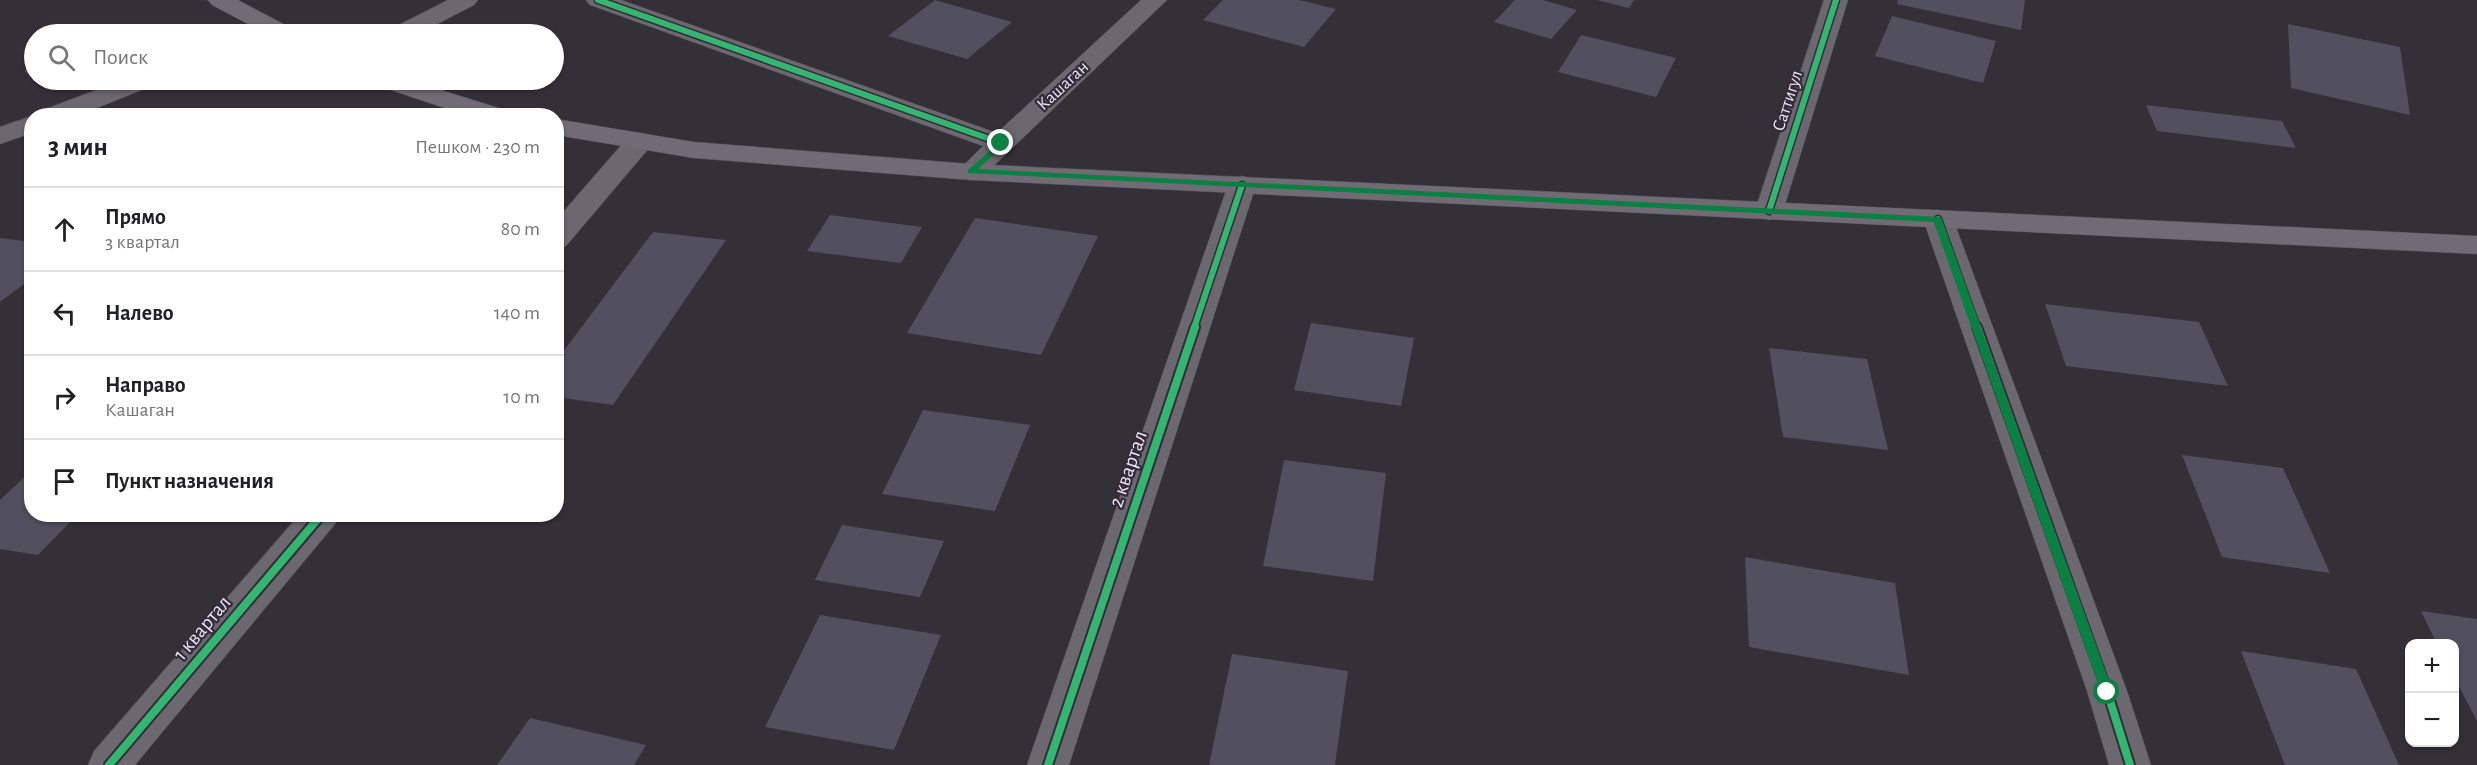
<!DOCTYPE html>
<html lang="ru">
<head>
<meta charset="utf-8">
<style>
	:root { --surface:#fff; --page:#f2f2f2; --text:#202124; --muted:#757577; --line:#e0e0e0 }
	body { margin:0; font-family:"Alegreya Sans",sans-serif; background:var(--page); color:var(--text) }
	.controls { position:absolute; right:18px; bottom:18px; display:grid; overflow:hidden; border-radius:12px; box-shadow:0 2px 4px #0004 }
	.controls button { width:54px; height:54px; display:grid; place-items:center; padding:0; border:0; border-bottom:2px solid var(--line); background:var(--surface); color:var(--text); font:30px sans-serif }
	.stop { position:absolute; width:18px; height:18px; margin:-14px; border:4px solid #0b8043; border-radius:50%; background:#fff }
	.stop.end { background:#0b8043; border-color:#fff; box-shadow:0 2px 6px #0008 }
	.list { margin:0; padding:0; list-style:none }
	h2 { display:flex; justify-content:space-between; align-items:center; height:78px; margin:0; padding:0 24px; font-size:26px }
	h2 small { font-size:20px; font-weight:400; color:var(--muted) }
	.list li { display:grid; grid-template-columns:39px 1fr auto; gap:18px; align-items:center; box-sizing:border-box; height:84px; padding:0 24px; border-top:2px solid var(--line) }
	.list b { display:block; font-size:22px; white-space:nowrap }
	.list p { margin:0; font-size:20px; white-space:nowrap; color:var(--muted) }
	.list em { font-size:20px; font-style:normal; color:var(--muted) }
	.icon { flex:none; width:33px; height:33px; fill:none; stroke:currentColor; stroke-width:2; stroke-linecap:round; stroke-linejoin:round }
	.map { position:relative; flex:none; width:2477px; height:765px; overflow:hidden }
	.search { position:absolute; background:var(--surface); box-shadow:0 2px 4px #0004; left:24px; top:24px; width:540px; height:66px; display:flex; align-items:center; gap:15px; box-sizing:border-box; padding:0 21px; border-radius:33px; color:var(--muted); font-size:22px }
	.panel { position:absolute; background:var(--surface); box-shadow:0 2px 4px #0004; left:24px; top:108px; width:540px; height:414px; border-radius:24px }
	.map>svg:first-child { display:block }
</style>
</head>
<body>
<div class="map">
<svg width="2477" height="765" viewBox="0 0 2477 765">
	<rect width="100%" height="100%" fill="#343038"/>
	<!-- building -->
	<path fill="#524f5e" d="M935 0 1012 22 967 59 888 36Z
		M1223 0H1299L1336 9 1304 47 1203 20Z
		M1515 0H1543L1577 10 1551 39 1494 22Z
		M1597 0H1634L1629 8Z
		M1898 0H2025L2021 30 1897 4Z
		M1892 16 1996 41 1983 83 1875 56Z
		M2288 24 2400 47 2410 115 2291 88Z
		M1581 35 1676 58 1656 97 1558 72Z
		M34 66V80H73L47 90 24 71Z
		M2146 105 2282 121 2296 148 2157 131Z
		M830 215 922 227 901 263 807 251Z
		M975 218 1098 236 1041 355 907 333Z
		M653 232 726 240 613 405 556 397V361Z
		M0 238 32 242V278L0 302Z
		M2045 304 2199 322 2228 386 2066 366Z
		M1311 323 1414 338 1401 406 1294 390Z
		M1769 348 1867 359 1888 450 1783 437Z
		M923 410 1030 425 995 511 882 494Z
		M2182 455 2283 468 2330 573 2222 557Z
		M1284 460 1386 473 1373 581 1263 566Z
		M32 470V514H78L38 555 0 549V500Z
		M842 525 944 541 920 597 815 580Z
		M1745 557 1895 583 1909 675 1749 647Z
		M2421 611 2477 619V721L2454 677V644H2437Z
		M820 615 941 635 894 750 765 727Z
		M2241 651 2356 669 2399 765H2285Z
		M1232 654 1348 671 1335 765H1209Z
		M530 718 646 745 634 765H497Z"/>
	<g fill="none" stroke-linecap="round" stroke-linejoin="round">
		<defs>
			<path id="minor" d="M448 0H478L474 5 418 34H388L391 29Z
				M586 0H621L997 133 1141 0H1167L981 178 971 180 961 178 957 172 983 146 590 5Z
				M1824 0H1848L1783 211 1779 217 1769 220 1759 217 1755 211Z
				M273 22 282 24 285 29 282 34H246L249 29Z
				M123 80H158L154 85 77 116H39L43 110Z
				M32 116V133L0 144V127Z
				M640 133 650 135 654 141 650 147 566 246 556 248V220L630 135Z
				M1242 176 1252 179 1256 185 1069 765H1027L1228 185 1232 179Z
				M1938 210 1948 213 1953 219 2127 691 2151 765H2109L2087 691 1923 219 1928 213Z
				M300 514H340L335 524 135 765H88L94 751Z"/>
			<path id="secondary" d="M208 0H238L293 29 296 34H267L212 5Z
				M373 80H409L505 110 509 116H468L376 85Z
				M556 119 694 142 971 164 2477 236V254L971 180 694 158 556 135Z"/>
		</defs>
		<!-- minor casing -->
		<use href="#minor" stroke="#514e55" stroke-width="1"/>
		<!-- secondary casing -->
		<use href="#secondary" stroke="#514e55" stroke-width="1"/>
		<!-- minor -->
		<use href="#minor" fill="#6b686f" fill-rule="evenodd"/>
		<!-- secondary -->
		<use href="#secondary" fill="#706b74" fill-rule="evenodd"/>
		<defs>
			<path id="cycleway-far1" d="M598 0 1001 143
				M1769 211 1836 0
				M1938 219 1977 328
				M1194 328 1242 185"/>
			<path id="cycleway" d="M1977 327 2107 691 2130 765
				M109 765 322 514
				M1048 765 1195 327"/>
		</defs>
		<!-- cycleway-far1 casing -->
		<use href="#cycleway-far1" stroke="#342c3c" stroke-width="9"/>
		<!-- cycleway casing -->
		<use href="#cycleway" stroke="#342c3c" stroke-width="12"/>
		<!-- cycleway-far1 -->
		<use href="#cycleway-far1" stroke="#33b770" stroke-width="6"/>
		<!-- cycleway -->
		<use href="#cycleway" stroke="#33b770" stroke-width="8"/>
	</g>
	<!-- route -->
	<path fill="#0b8043" d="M1001 141 1005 143 1004 145 978 169 1941 217 2113 692 2111 695H2103L2101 692 1934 222 968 173V170Z"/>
	<g text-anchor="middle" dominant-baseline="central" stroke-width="4.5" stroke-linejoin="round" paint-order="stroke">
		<!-- far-street labels -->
		<g font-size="18" fill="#eae5f0" stroke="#342c3c">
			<text transform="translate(1063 86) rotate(-43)">Кашаган</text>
			<text transform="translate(1788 101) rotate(-72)">Саттигул</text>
		</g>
		<!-- street labels -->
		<g font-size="21" fill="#eae5f0" stroke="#342c3c">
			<text transform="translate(1128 469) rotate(-71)">2 квартал</text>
			<text transform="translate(202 628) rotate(-50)">1 квартал</text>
		</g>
	</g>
</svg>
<div class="controls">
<button>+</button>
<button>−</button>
</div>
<div class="stop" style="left:2107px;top:692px"></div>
<div class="stop end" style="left:1001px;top:143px"></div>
<div class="search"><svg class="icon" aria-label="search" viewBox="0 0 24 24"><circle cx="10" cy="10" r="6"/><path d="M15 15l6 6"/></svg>Поиск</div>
<section class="panel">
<h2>3 мин<small>Пешком · 230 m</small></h2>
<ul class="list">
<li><svg class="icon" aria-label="ahead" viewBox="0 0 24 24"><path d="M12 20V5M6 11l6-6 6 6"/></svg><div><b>Прямо</b><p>3 квартал</p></div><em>80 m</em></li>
<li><svg class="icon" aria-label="left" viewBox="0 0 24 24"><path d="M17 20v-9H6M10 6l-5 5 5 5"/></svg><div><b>Налево</b></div><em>140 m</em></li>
<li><svg class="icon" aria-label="right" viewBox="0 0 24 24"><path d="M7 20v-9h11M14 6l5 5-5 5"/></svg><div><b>Направо</b><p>Кашаган</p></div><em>10 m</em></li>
<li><svg class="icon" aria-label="arrive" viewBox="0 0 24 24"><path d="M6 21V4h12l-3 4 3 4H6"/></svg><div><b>Пункт назначения</b></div></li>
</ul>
</section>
</div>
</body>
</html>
